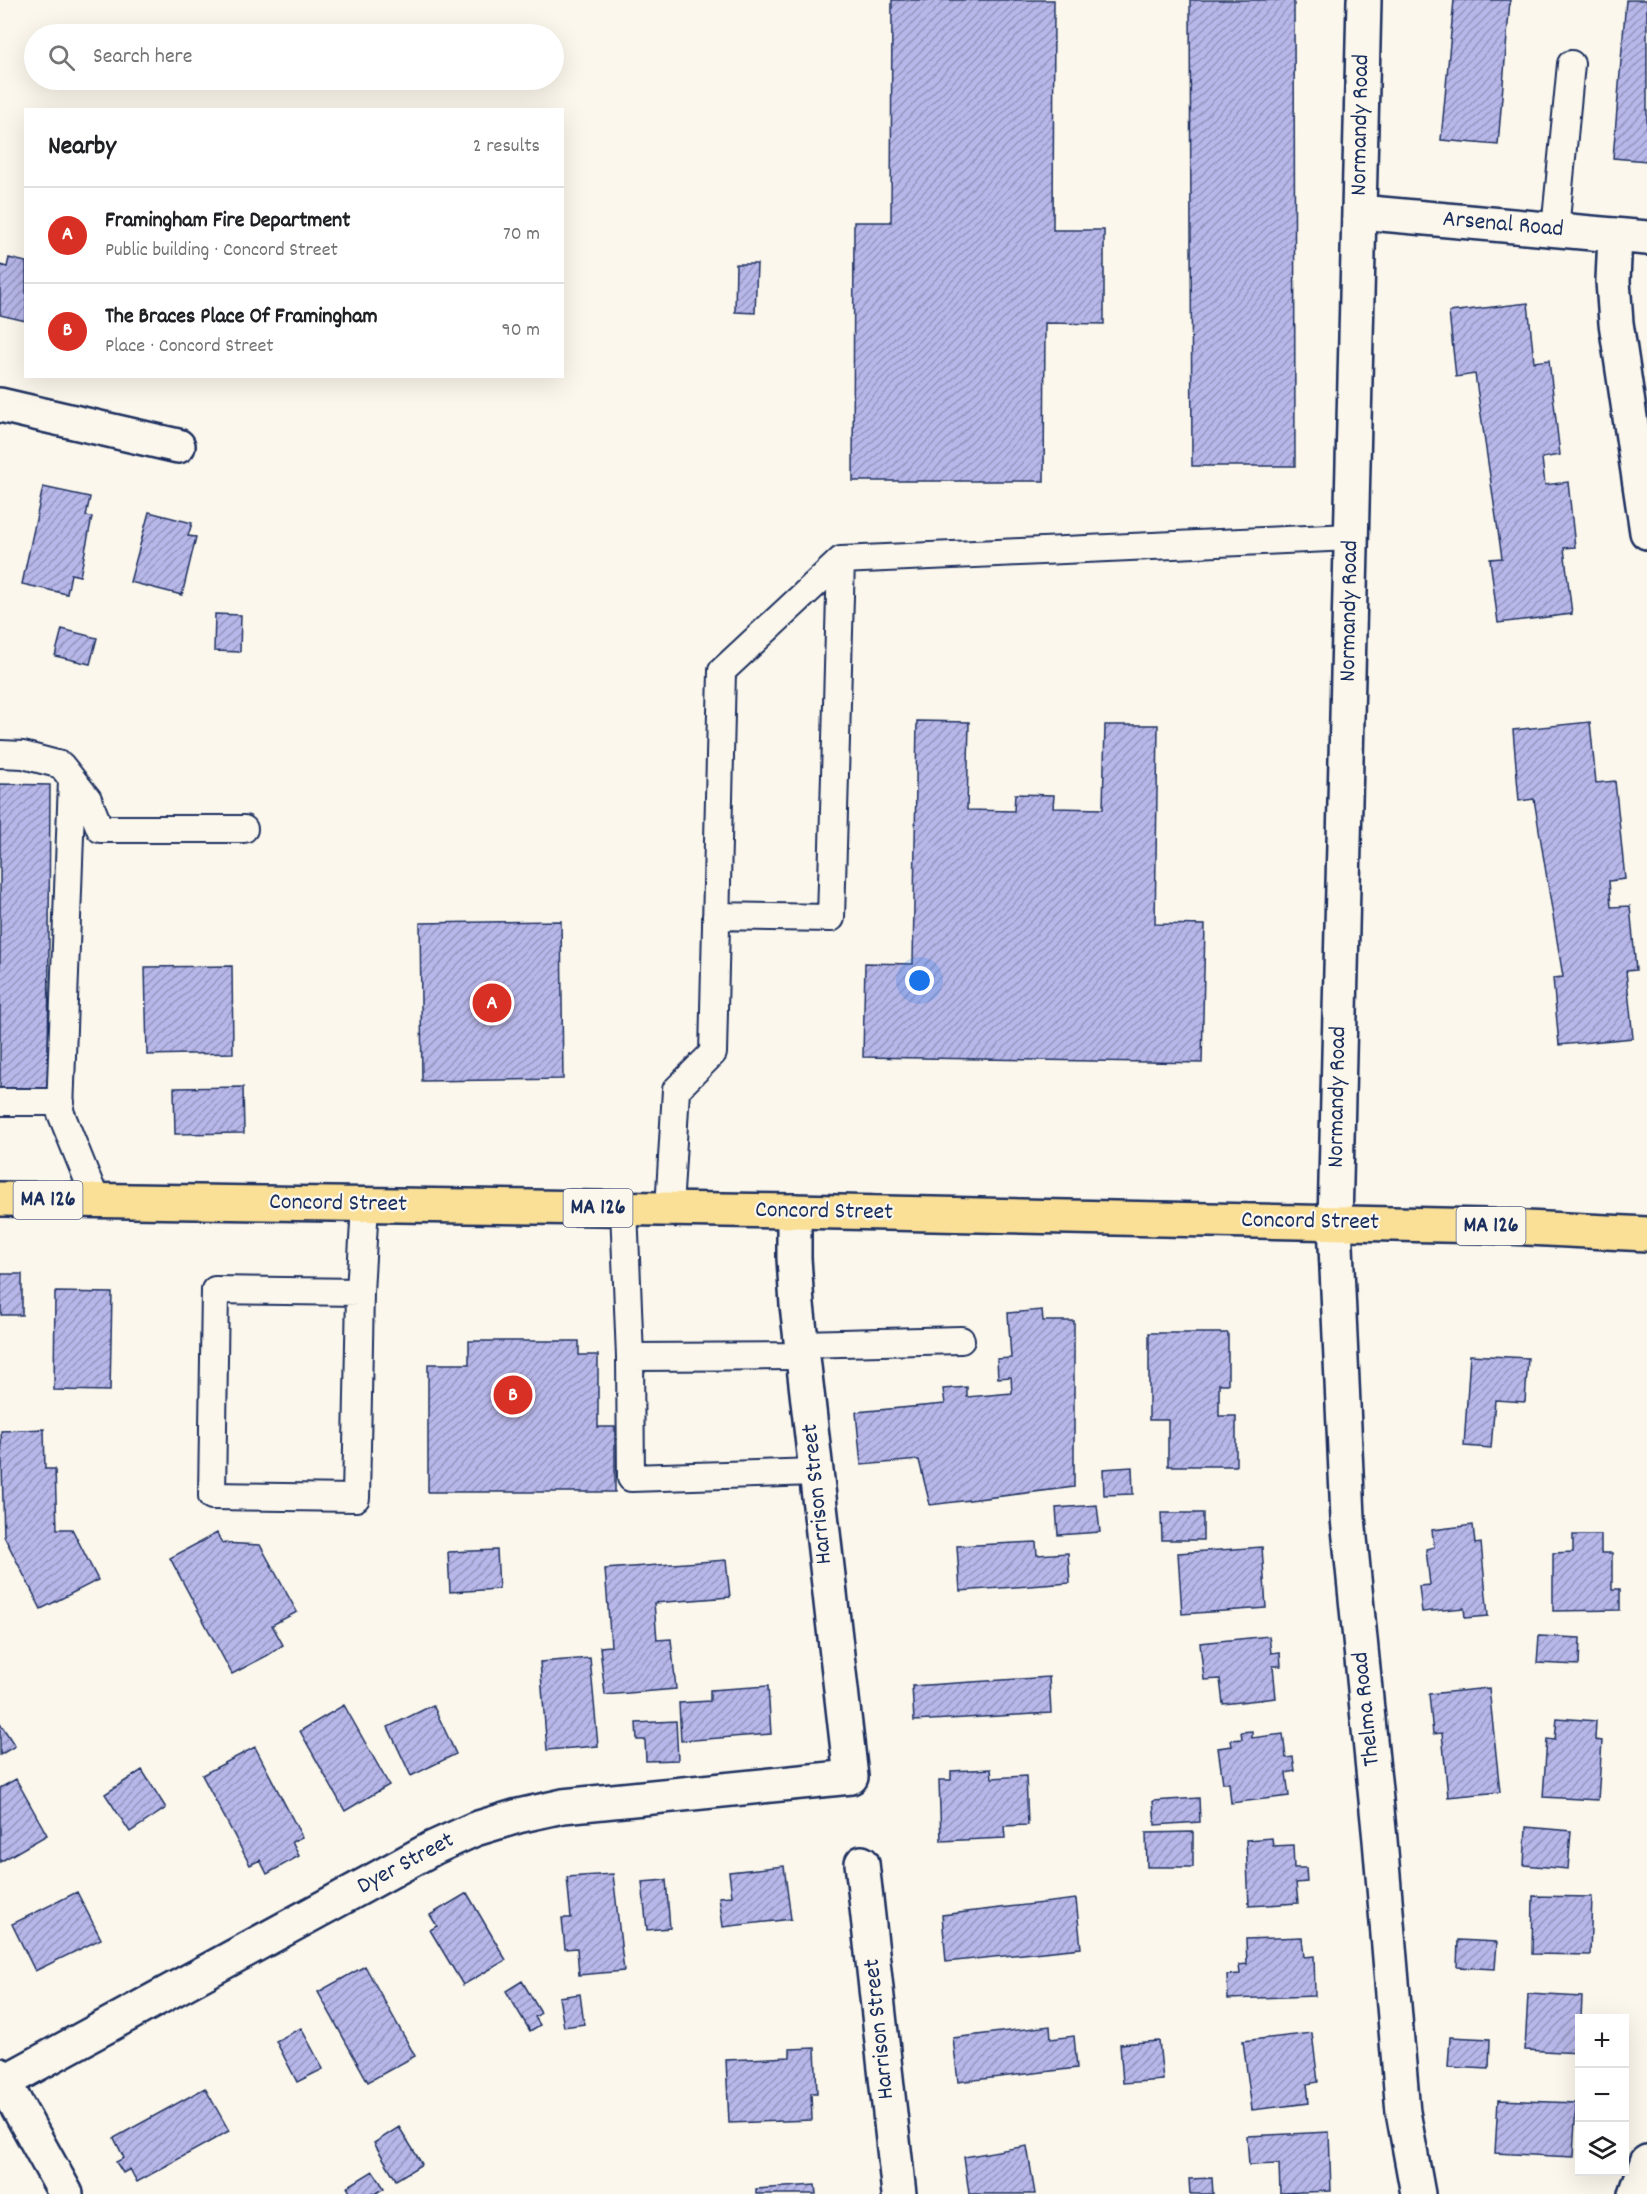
<!DOCTYPE html>
<html lang="en">
<head>
<meta charset="utf-8">
<style>
	:root { --surface:#fff; --page:#f6f6f6; --text:#202124; --muted:#757577; --line:#e0e0e0; --accent:#d93025 }
	body { margin:0; font-family:Dekko,sans-serif; background:var(--page); color:var(--text) }
	.controls { position:absolute; right:18px; bottom:18px; display:grid; overflow:hidden; border-radius:0px; box-shadow:0 6px 24px #0002 }
	.controls button { width:54px; height:54px; display:grid; place-items:center; padding:0; border:0; border-bottom:2px solid var(--line); background:var(--surface); color:var(--text); font:30px sans-serif }
	.you { position:absolute; left:920px; top:981px; width:21px; height:21px; margin:-15px; border:4px solid #fff; border-radius:50%; background:#1a73e8; box-shadow:0 0 0 9px #1a73e833 }
	.badge { display:grid; place-items:center; width:39px; height:39px; border-radius:50%; background:var(--accent); color:#fff; font-size:20px; font-weight:700 }
	.pin { position:absolute; translate:-50% -50%; border:3px solid #fff; box-shadow:0 2px 6px #0006 }
	.list { margin:0; padding:0; list-style:none }
	h2 { display:flex; justify-content:space-between; align-items:center; height:78px; margin:0; padding:0 24px; font-size:26px }
	h2 small { font-size:20px; font-weight:400; color:var(--muted) }
	.list li { display:grid; grid-template-columns:39px 1fr auto; gap:18px; align-items:center; box-sizing:border-box; height:96px; padding:0 24px; border-top:2px solid var(--line) }
	.list b { display:block; font-size:22px; white-space:nowrap }
	.list p { margin:0; font-size:20px; white-space:nowrap; color:var(--muted) }
	.list em { font-size:20px; font-style:normal; color:var(--muted) }
	.icon { flex:none; width:33px; height:33px; fill:none; stroke:currentColor; stroke-width:2; stroke-linecap:round; stroke-linejoin:round }
	.map { position:relative; flex:none; width:1647px; height:2194px; overflow:hidden }
	.search { position:absolute; background:var(--surface); box-shadow:0 6px 24px #0002; left:24px; top:24px; width:540px; height:66px; display:flex; align-items:center; gap:15px; box-sizing:border-box; padding:0 21px; border-radius:33px; color:var(--muted); font-size:22px }
	.panel { position:absolute; background:var(--surface); box-shadow:0 6px 24px #0002; left:24px; top:108px; width:540px; height:270px; border-radius:0px }
	.map>svg:first-child { display:block }
</style>
</head>
<body>
<div class="map">
<svg width="1647" height="2194" viewBox="0 0 1647 2194">
	<defs>
		<pattern id="building-hatch" width="6" height="6" patternUnits="userSpaceOnUse" patternTransform="scale(1.5)"><rect width="6" height="6" fill="#b8b7e9"/><path d="M-1 1l2-2M0 6l6-6M5 7l2-2" fill="none" stroke="#9595c0"/></pattern>
	</defs>
	<rect width="100%" height="100%" fill="#fbf7ec"/>
	<filter id="ink" filterUnits="userSpaceOnUse"><feTurbulence type="fractalNoise" baseFrequency=".0167" numOctaves="2"/><feDisplacementMap in="SourceGraphic" scale="12" xChannelSelector="R" yChannelSelector="G"/><feConvolveMatrix kernelMatrix="1 2 1 2 8 2 1 2 1" color-interpolation-filters="sRGB"/></filter>
	<g filter="url(#ink)">
		<!-- building -->
		<path fill="url(#building-hatch)" stroke="#1b2f5e" stroke-width="1.5" d="M892 0H1054L1053 230H1104V324L1045 323 1044 481H853L854 222H891Z
			M1190 0H1294L1295 466H1192Z
			M1454 0H1510L1498 145 1441 140Z
			M1626 0H1647V161L1613 158Z
			M9 258 26 262V321L0 315V265L7 267Z
			M736 264H757L755 313 735 312Z
			M1528 303 1534 362 1549 360 1560 455 1542 458 1545 485 1568 482 1575 547 1564 548 1572 614 1498 623 1490 559 1502 558 1475 374 1456 377 1449 312Z
			M43 487 90 497 86 516 92 517 80 576 71 574 67 594 22 584Z
			M149 512 192 523 188 536 196 537 182 595 130 582Z
			M215 614 241 615 240 652 214 651Z
			M62 629 97 638 90 664 55 656Z
			M917 721 969 722 967 810 1014 811 1015 794 1054 795 1053 808 1103 809 1105 725H1158L1155 924 1205 925 1202 1063 863 1057 865 963 913 964Z
			M1590 722 1596 783 1615 781 1625 879 1609 881 1611 907 1630 906 1636 970 1626 971 1633 1038 1559 1045 1553 978 1563 977 1534 799 1519 801 1513 730Z
			M0 784 50 785 48 1088H0Z
			M561 921 563 1079 422 1081 420 923Z
			M232 966 233 1053 147 1055 145 967Z
			M243 1087 244 1133 175 1134 174 1088Z
			M1 1274H22V1315H1Z
			M55 1292 112 1293 110 1391 54 1390Z
			M1042 1310 1043 1321H1074V1487L930 1505 919 1460 861 1465 856 1412 945 1404 943 1389 967 1387V1397L1012 1393 1011 1377 998 1378 997 1359 1011 1358 1008 1313Z
			M1149 1333H1228V1384H1219V1416H1236V1466H1168V1420H1149Z
			M469 1341H579V1355H598V1427H615V1492H428V1364H469Z
			M1470 1355 1528 1358 1525 1402 1495 1400 1491 1448 1464 1446Z
			M44 1429 45 1469H55L57 1529H72L98 1580 41 1609 4 1536 1 1431Z
			M1132 1467 1133 1494 1104 1495 1103 1469Z
			M1097 1505 1100 1532 1058 1535 1056 1508Z
			M1161 1513H1203V1540H1162Z
			M1473 1525 1475 1544 1481 1543 1488 1616 1465 1618 1464 1608 1422 1612 1419 1586 1430 1585 1426 1549 1434 1547 1432 1530Z
			M217 1533 222 1543 260 1545 297 1612 272 1625 283 1645 268 1655 232 1674 170 1558Z
			M1573 1535H1601V1553H1612V1589H1620V1610L1553 1611V1553L1573 1552Z
			M1036 1542 1037 1555 1068 1553 1070 1583 960 1591 957 1546Z
			M1262 1547 1266 1608 1182 1614 1178 1553Z
			M497 1550 499 1589 450 1592 448 1552Z
			M726 1560 730 1597 654 1603 657 1640 671 1639 676 1689 605 1695 600 1647 611 1646 605 1569Z
			M1269 1636 1271 1653 1280 1652 1281 1666H1273L1276 1698 1223 1704 1220 1679 1204 1680 1200 1643Z
			M1539 1636 1580 1638 1579 1665 1537 1663Z
			M590 1658 598 1746 547 1750 540 1662Z
			M1049 1677 1051 1713 914 1721 912 1686Z
			M768 1686 771 1734 681 1741 679 1703 710 1701V1690Z
			M1489 1688 1500 1792 1448 1797 1442 1733 1433 1734 1429 1694Z
			M344 1705 389 1785 345 1811 300 1731Z
			M433 1705 456 1754 411 1776 388 1727Z
			M1557 1718 1596 1721 1595 1740 1602 1741 1598 1800 1543 1797 1547 1739 1555 1740Z
			M676 1721 678 1760 646 1761 645 1740H637L636 1723Z
			M0 1723 15 1746 0 1755Z
			M1252 1731V1738L1283 1734 1286 1758 1293 1757 1295 1771 1286 1773 1289 1796 1231 1803 1229 1783H1223L1218 1748 1232 1746 1231 1740 1242 1739 1241 1732Z
			M255 1747 302 1837 292 1842 299 1856 267 1874 260 1860 250 1865 202 1775Z
			M991 1769 992 1778 1026 1776 1028 1825 1004 1826 1005 1838 941 1841 939 1780H951V1771Z
			M142 1770 166 1808 130 1832 105 1794Z
			M16 1779 47 1835 0 1862V1788Z
			M1199 1798 1200 1822 1155 1825 1153 1801Z
			M1526 1827 1571 1831 1568 1869 1524 1865Z
			M1193 1832V1867H1147L1146 1833Z
			M1272 1838 1273 1846 1293 1845 1294 1868H1306L1307 1882 1296 1883 1298 1903 1249 1906 1246 1840Z
			M784 1866 791 1919 723 1927 719 1897 732 1896 729 1872Z
			M613 1874 624 1971 579 1975 577 1948 565 1949 562 1918H571L567 1877Z
			M666 1880 670 1928 647 1930 642 1882Z
			M77 1892 101 1939 35 1971 12 1924Z
			M467 1893 506 1960 463 1985 430 1930 437 1926 430 1915Z
			M1533 1896 1592 1897 1590 1955 1532 1954Z
			M1076 1899 1081 1948 946 1962 942 1915Z
			M1302 1937 1304 1957 1314 1956 1315 1996 1228 1999 1227 1975 1240 1974 1239 1965 1247 1964 1246 1939Z
			M1458 1940 1497 1942 1495 1969 1457 1967Z
			M365 1966 415 2056 368 2082 318 1992Z
			M522 1981 541 2013 535 2017 540 2025 530 2031 506 1991Z
			M580 1994 584 2024 564 2027 559 1997Z
			M1528 1994 1582 1997 1581 2018H1580L1579 2053 1525 2050Z
			M1050 2026 1051 2039 1074 2036 1077 2068 958 2082 953 2038Z
			M301 2028 323 2069 297 2082 276 2041Z
			M1312 2033 1318 2082 1307 2084 1309 2103 1252 2110 1243 2041Z
			M1450 2037 1490 2039 1489 2069 1448 2067Z
			M1159 2041 1163 2080 1123 2083 1120 2044Z
			M815 2048 817 2093H811L812 2120 729 2123 726 2060 790 2057V2049Z
			M205 2088 229 2131 137 2182 130 2169 123 2173 116 2162 124 2158 114 2138Z
			M1498 2100 1576 2103 1573 2157 1495 2153Z
			M399 2127 422 2164 396 2180 374 2143Z
			M1329 2132 1331 2191 1280 2193 1279 2164 1249 2165 1247 2136Z
			M1027 2146 1035 2194H969L964 2157Z
			M373 2171 384 2188 375 2194H351L347 2187Z
			M1212 2178 1213 2194H1190L1189 2179Z
			M815 2185 816 2194H756V2189Z"/>
		<g fill="none" stroke-linecap="round" stroke-linejoin="round">
			<defs>
				<path id="lane" d="M1555 230 1571 64
					M0 754 23 755 61 765 88 799 100 829H244
					M72 780 60 1111 96 1200
					M716 916 831 918 841 560
					M0 1102H61
					M624 1209 630 1357 631 1478 815 1472
					M669 1209 676 1090 713 1053 722 671 841 560 1351 537
					M360 1292 215 1290 212 1496 356 1498 360 1292 365 1205
					M801 1344 961 1340
					M630 1357 802 1356"/>
				<path id="street" d="M1364 0 1335 1223 1348 1518 1380 1840 1403 2112 1418 2194
					M1359 212 1647 238
					M1615 235 1613 281 1616 323 1647 532
					M0 405 178 446
					M862 1863 899 2194
					M4 2082 433 1848 475 1829 518 1816 563 1806 851 1777 797 1305 794 1258V1211
					M1636 2194 1647 2162"/>
				<path id="secondary" d="M0 2075 66 2194"/>
				<path id="primary" d="M0 1199 794 1211 1488 1226 1647 1234"/>
			</defs>
			<!-- lane casing -->
			<use href="#lane" stroke="#1b2f5e" stroke-width="30"/>
			<!-- street casing -->
			<use href="#street" stroke="#1b2f5e" stroke-width="38"/>
			<!-- secondary casing -->
			<use href="#secondary" stroke="#1b2f5e" stroke-width="38"/>
			<!-- primary casing -->
			<use href="#primary" stroke="#1b2f5e" stroke-width="38"/>
			<!-- lane -->
			<use href="#lane" stroke="#fbf7ec" stroke-width="26"/>
			<!-- street -->
			<use href="#street" stroke="#fbf7ec" stroke-width="33"/>
			<!-- secondary -->
			<use href="#secondary" stroke="#fbf7ec" stroke-width="33"/>
			<!-- primary -->
			<use href="#primary" stroke="#fadf96" stroke-width="33"/>
		</g>
	</g>
	<g text-anchor="middle" dominant-baseline="central" stroke-width="4.5" stroke-linejoin="round" paint-order="stroke">
		<!-- shield labels -->
		<g fill="#fbf7ec" stroke="#5e6b89" stroke-width="1.5">
			<rect x="13.5" y="1181" width="69" height="38" rx="4.5"/>
			<rect x="563.5" y="1189" width="69" height="38" rx="4.5"/>
			<rect x="1456.5" y="1207" width="69" height="38" rx="4.5"/>
		</g>
		<g font-size="22" font-weight="bold" fill="#1b2f5e">
			<text x="48" y="1200">MA 126</text>
			<text x="598" y="1208">MA 126</text>
			<text x="1491" y="1226">MA 126</text>
		</g>
		<!-- street labels -->
		<g font-size="24" fill="#1b2f5e" stroke="#fbf7ec">
			<text transform="translate(1361 125) rotate(-89)">Normandy Road</text>
			<text transform="translate(1503 225) rotate(5)">Arsenal Road</text>
			<text transform="translate(1350 611) rotate(-89)">Normandy Road</text>
			<text transform="translate(1338 1097) rotate(-89)">Normandy Road</text>
			<text transform="translate(338 1204) rotate(1)">Concord Street</text>
			<text transform="translate(824 1212) rotate(1)">Concord Street</text>
			<text transform="translate(1310 1222) rotate(1)">Concord Street</text>
			<text transform="translate(818 1494) rotate(-96)">Harrison Street</text>
			<text transform="translate(1367 1709) rotate(-96)">Thelma Road</text>
			<text transform="translate(406 1864) rotate(-28)">Dyer Street</text>
			<text transform="translate(880 2029) rotate(-96)">Harrison Street</text>
		</g>
	</g>
</svg>
<div class="controls">
<button>+</button>
<button>−</button>
<button><svg class="icon" aria-label="layers" viewBox="0 0 24 24"><path d="M12 4l9 5-9 5-9-5zM3 14l9 5 9-5"/></svg></button>
</div>
<div class="you"></div>
<div class="pin badge" style="left:492px;top:1003px">A</div>
<div class="pin badge" style="left:513px;top:1395px">B</div>
<div class="search"><svg class="icon" aria-label="search" viewBox="0 0 24 24"><circle cx="10" cy="10" r="6"/><path d="M15 15l6 6"/></svg>Search here</div>
<section class="panel">
<h2>Nearby<small>2 results</small></h2>
<ul class="list">
<li><span class="badge">A</span><div><b>Framingham Fire Department</b><p>Public building · Concord Street</p></div><em>70 m</em></li>
<li><span class="badge">B</span><div><b>The Braces Place Of Framingham</b><p>Place · Concord Street</p></div><em>90 m</em></li>
</ul>
</section>
</div>
</body>
</html>
